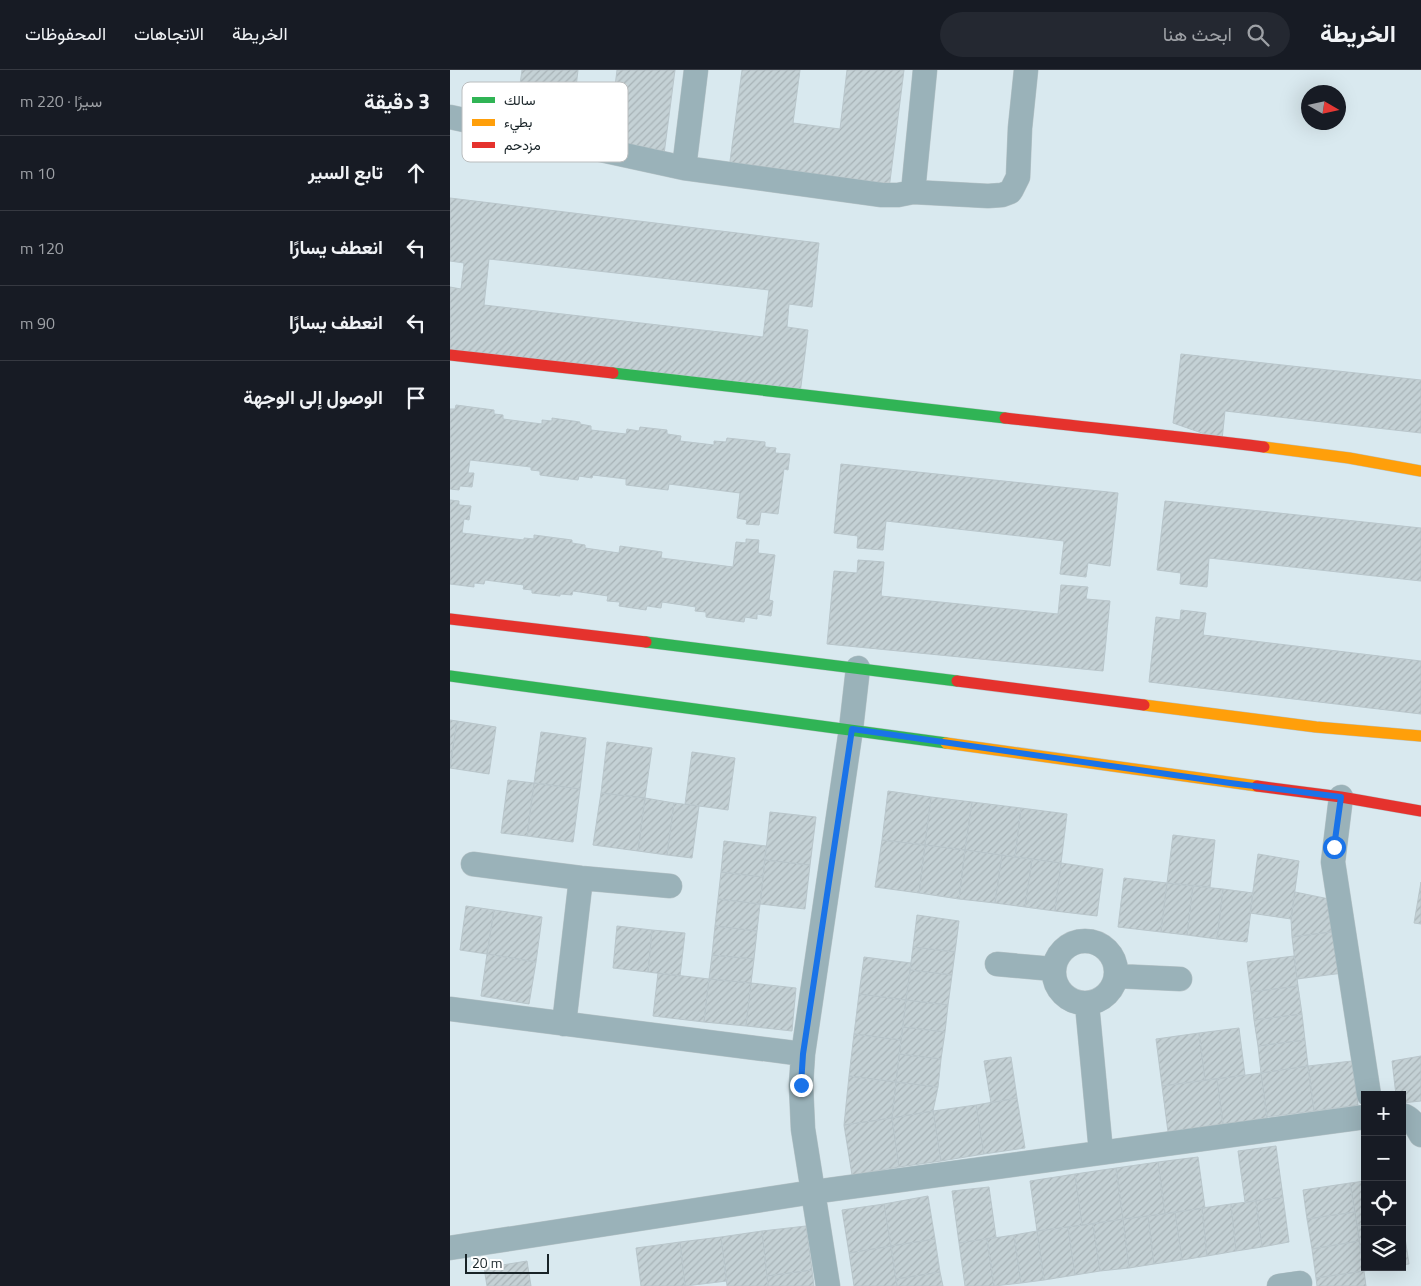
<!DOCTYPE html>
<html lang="ar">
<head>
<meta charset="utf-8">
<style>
	:root { --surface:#171b24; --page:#242831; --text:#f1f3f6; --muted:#9ea1a6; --line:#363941 }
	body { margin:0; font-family:"Titillium Web",Vazirmatn,sans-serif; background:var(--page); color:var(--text); direction:rtl }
	.controls { position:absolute; right:15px; bottom:15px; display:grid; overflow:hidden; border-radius:0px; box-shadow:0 5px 20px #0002 }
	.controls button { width:45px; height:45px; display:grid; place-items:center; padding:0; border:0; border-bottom:1px solid var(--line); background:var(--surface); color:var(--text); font:25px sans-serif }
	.compass { position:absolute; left:851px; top:15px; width:45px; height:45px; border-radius:50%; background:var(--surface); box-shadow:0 5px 20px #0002; rotate:99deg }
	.scale { position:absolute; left:15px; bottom:12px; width:84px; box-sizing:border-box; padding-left:5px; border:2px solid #182327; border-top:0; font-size:14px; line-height:18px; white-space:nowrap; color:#182327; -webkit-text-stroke:4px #fff; paint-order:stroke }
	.stop { position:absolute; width:15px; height:15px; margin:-11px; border:4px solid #1a73e8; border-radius:50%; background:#fff }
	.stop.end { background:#1a73e8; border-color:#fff; box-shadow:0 1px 5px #0008 }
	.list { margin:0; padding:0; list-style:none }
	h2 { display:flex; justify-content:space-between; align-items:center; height:65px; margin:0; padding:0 20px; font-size:21px }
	h2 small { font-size:16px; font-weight:400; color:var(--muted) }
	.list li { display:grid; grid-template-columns:32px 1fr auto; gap:15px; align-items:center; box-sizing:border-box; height:75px; padding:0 20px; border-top:1px solid var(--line) }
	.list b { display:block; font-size:19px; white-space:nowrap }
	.list em { font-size:16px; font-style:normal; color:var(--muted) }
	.icon { flex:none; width:28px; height:28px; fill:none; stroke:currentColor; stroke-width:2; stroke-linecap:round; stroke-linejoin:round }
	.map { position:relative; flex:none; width:971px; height:1216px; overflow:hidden; direction:ltr }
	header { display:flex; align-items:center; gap:30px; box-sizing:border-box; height:70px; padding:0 25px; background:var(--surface); border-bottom:1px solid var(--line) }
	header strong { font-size:24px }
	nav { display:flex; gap:28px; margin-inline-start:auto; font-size:18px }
	.search { width:350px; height:45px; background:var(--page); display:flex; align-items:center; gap:12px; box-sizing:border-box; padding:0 18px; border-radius:28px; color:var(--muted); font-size:19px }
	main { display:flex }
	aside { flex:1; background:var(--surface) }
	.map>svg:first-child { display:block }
</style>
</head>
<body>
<header>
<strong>الخريطة</strong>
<div class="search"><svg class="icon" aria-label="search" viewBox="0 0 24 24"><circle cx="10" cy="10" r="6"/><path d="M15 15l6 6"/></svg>ابحث هنا</div>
<nav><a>الخريطة</a><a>الاتجاهات</a><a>المحفوظات</a></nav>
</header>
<main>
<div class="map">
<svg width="971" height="1216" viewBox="0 0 971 1216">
	<defs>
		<pattern id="building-hatch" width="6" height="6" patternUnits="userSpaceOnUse" patternTransform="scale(1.25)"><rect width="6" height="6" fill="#c4d1d5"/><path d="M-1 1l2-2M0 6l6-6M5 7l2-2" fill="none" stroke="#a8b3b7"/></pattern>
	</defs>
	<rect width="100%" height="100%" fill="#d9e9ef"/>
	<!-- building -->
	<path fill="url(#building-hatch)" stroke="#b9c6cb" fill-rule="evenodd" d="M72 0H128L125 27 163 32 167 0H225L213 92 149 83 152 61 128 57 125 81 62 72Z
		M292 0H350L343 53 390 59 397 0H454L439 119 279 99Z
		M0 128 369 173 362 237 339 234 337 257 358 260 350 324 0 282V217L11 219 14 193 0 191ZM39 189 319 220 313 267 34 235Z
		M731 284 971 310V363L775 341 772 370 723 353Z
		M6 335 44 340V344L53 345V349L92 354V350L102 351V348L130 352V354L141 356V360L176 364 177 359 189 361 190 357 217 360V364L231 366 230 371 264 375V371L276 372 277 368 315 372V377L326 378 325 383 340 384 338 400 334 399 328 444 311 442 309 455 296 454 297 450 287 448 290 423 219 414 218 420 176 415V409L143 405 142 408 129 406 128 410 90 405V401L81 400V397L20 390 18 403H24L22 417 10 416 9 420 0 419V339H5Z
		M391 394 668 423 660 496 638 493 636 507 610 504 614 471 436 451 433 480 407 478 408 466 384 463Z
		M0 430 9 431V435L21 436 19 450 14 449 12 463 21 464 74 470V468L84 469V465L122 470V473L135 475V478L169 483 170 476 212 482 211 488 283 497 286 472 296 473V469L309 470 308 483 325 485 319 530 323 531 321 546 307 544V549L295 547 294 552 256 547V542L245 541 246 537 212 532 211 538 197 536 196 540 169 536 170 532 157 531 158 526 123 521 122 525 110 524V526L82 523V520L73 519 74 515 35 510 34 514 24 513V517L0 514Z
		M715 431 971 458V511L759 488 757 517 730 514 731 503 707 500Z
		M408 490 434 492 431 526 608 544 611 515 638 517 636 529 660 531 653 601 377 574 384 501 407 503Z
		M731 540 756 543 753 565 971 591V644L699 612 706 547 730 550Z
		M0 650 7 651 0 697Z
		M7 651 46 657 39 704 0 698Z
		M91 662 136 668 130 719 84 713Z
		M157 672 202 678 195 728 151 723Z
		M242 682 285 688 278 740 235 734Z
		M58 710 84 713 77 766 51 763Z
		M84 713 130 719 123 772 77 766Z
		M438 721 481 727 475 775 432 770Z
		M151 723 195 728 188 781 143 775Z
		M481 727 522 732 515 780 475 775Z
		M195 728 224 733 217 785 188 781Z
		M522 732 571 738 565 787 515 780Z
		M224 733 249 736 242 788 217 785Z
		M571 738 617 744 611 793 565 787Z
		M320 742 366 747 360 795 315 790Z
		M723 765 765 770 760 817 717 813Z
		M432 770 475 775 469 823 425 817Z
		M274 771 316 776 313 807 271 802Z
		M475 775 515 780 509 829 469 823Z
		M515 780 552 785 545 833 509 829Z
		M808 784 849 791 841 849 800 843Z
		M552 785 582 789 575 837 545 833Z
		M582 789 611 793 605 841 575 837Z
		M315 790 360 795 355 839 310 834Z
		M611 793 653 799 647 846 605 841Z
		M271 802 313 807 310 834 268 829Z
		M674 808 717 813 711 862 668 857Z
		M971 812V854L964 853Z
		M717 813 743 816 737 865 711 862Z
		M743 816 773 819 767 869 737 865Z
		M773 819 803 823 797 872 767 869Z
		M845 822 884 830 888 861 842 867 841 849Z
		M268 829 310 834 307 861 265 856Z
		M16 836 44 840 37 884 10 880Z
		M44 840 92 847 86 892 37 884Z
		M467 845 509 851 505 882 463 877Z
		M167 856 202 860 198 902 163 898Z
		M265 856 307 861 304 889 262 885Z
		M202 860 235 863 230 906 198 902Z
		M888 861 893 903 847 909 842 867Z
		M463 877 505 882 502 905 460 900Z
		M37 884 86 892 79 934 31 926Z
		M262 885 304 889 301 913 259 909Z
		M844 886 848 916 801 922 797 892Z
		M414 887 461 893 456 930 409 924Z
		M460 900 502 905 498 935 456 930Z
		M208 903 259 909 254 952 203 946Z
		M259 909 301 913 296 956 254 952Z
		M301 913 346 918 342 961 296 956Z
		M848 916 852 944 804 950 801 922Z
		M409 924 456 930 451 970 404 964Z
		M456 930 498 935 495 962 453 957Z
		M852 944 855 970 808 976 804 950Z
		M453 957 495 962 491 989 449 984Z
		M789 958 795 1005 755 1010 749 963Z
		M749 963 755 1010 712 1016 706 969Z
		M404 964 451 970 446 1012 399 1006Z
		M855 970 858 996 811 1003 808 976Z
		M449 984 491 989 488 1017 446 1012Z
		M971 986V1031L952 1033V1025H946L942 991Z
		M561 987 567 1028 541 1033 534 991Z
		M902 991 908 1035 864 1041 858 996Z
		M858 996 864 1041 817 1047 811 1003Z
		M811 1003 817 1048 773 1054 767 1009Z
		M399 1006 446 1012 442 1048 394 1055Z
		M767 1009 773 1054 718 1062 712 1016Z
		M446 1012 488 1017 483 1041 442 1048Z
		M567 1028 575 1078 534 1084 526 1035Z
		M526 1035 534 1084 491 1091 483 1041Z
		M483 1041 491 1091 449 1097 442 1048Z
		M442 1048 449 1097 402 1105 394 1055Z
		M826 1076 833 1127 795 1132 788 1081Z
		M748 1087 755 1138 715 1144 708 1092Z
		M708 1092 715 1144 673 1149 666 1098Z
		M666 1098 673 1149 632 1155 625 1104Z
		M625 1104 632 1155 587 1161 580 1111Z
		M915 1111V1154L907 1155 900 1113Z
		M900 1113 905 1142 857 1149 853 1120Z
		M539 1117 546 1167 509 1173 502 1121Z
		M478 1126 485 1169 441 1176 434 1134Z
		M833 1127 839 1172 812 1177 806 1131Z
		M806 1131 812 1177 786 1181 781 1134Z
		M434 1134 441 1176 399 1183 392 1140Z
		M781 1134 786 1181 757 1186 752 1138Z
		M752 1138 757 1186 732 1190 725 1142Z
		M725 1142 732 1190 704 1194 698 1146Z
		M905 1142 909 1171 862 1179 857 1149Z
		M698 1146 704 1194 679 1198 673 1149Z
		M952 1148 959 1194 952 1195Z
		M673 1149 679 1198 650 1201 643 1154Z
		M643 1154 650 1201 625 1205 618 1157Z
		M915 1154V1197H936L914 1201 907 1155Z
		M356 1156 362 1200 317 1206 312 1161Z
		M618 1157 625 1205 594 1210 587 1161Z
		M312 1161 318 1216H277L271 1167Z
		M587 1161 594 1210 571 1213 564 1165Z
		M564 1165 571 1213 544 1216 537 1169Z
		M271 1167 277 1211 235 1216 230 1172Z
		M485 1169 490 1202 446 1209 441 1176Z
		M537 1169 544 1216H515L509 1173Z
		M909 1171 914 1201 866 1208 862 1179Z
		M230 1172 235 1216H191L186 1178Z
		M441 1176 447 1216H404L399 1183Z
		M77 1191 81 1216H37L34 1198Z
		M362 1200 364 1216H318L317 1206Z
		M914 1201 916 1216H867L866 1208Z
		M490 1202 493 1216H447L446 1209Z"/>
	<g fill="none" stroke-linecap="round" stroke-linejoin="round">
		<defs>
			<path id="street" d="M0 47 234 98 432 125H448L463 122 538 126 552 125 560 122 562 119 568 107 570 58 576 0
				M234 98 246 0
				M463 122 475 0
				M891 727 883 792 919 1025
				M23 794 131 808 220 816
				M604 902a31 31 0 1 1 62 0a31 31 0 1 1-62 0Z
				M547 894 603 899
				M666 906 730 909
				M637 934 651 1082
				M0 939 353 984
				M114 954 131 808
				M952 1045C962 1048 966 1056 971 1065
				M0 1178 363 1122 915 1047
				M378 1216 353 1059 351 1015 353 984 401 659 408 598
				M829 1216 850 1213"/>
			<path id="fast" d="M163 303 555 348
				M196 572 507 611
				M0 606 496 673"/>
			<path id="slow" d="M814 377 899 388 971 401
				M694 635 866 657 971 666
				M496 673 807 716"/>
			<path id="jam" d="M0 285 163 303
				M555 348C641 358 728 366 814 377
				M0 549 196 572
				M507 611 694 635
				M807 716 891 727 971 741"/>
		</defs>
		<!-- street casing -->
		<use href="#street" stroke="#b8c5c9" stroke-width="25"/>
		<!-- fast casing -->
		<use href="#fast" stroke="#b8c5c9" stroke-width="12"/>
		<!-- slow casing -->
		<use href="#slow" stroke="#b8c5c9" stroke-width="12"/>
		<!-- jam casing -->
		<use href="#jam" stroke="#b8c5c9" stroke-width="12"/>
		<!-- street -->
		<use href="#street" stroke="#9ab2b9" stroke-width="24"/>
		<!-- fast -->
		<use href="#fast" stroke="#30b455" stroke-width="11"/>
		<!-- slow -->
		<use href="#slow" stroke="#ff9f0a" stroke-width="11"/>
		<!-- jam -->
		<use href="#jam" stroke="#e5322d" stroke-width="11"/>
	</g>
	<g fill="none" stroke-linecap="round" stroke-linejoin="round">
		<!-- route -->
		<path stroke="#1a73e8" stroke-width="6" d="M351 1015 353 984 402 659 780 713 891 727 884 777"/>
	</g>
	<!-- legend -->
	<rect x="12" y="12" width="166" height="80" rx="8" fill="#fff" stroke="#babdbe" stroke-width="1"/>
	<rect x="22" y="27" width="23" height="6" fill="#30b455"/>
	<rect x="22" y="49" width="23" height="7" fill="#ff9f0a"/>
	<rect x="22" y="72" width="23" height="6" fill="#e5322d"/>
	<g font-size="14" fill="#182327">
		<text x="54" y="35">سالك</text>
		<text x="54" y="57">بطيء</text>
		<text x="54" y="80">مزدحم</text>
	</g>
</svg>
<div class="controls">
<button>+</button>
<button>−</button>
<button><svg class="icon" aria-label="locate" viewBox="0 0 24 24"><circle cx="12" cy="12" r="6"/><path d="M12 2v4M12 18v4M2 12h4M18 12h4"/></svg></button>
<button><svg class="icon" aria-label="layers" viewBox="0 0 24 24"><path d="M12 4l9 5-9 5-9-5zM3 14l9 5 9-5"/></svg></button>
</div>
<svg class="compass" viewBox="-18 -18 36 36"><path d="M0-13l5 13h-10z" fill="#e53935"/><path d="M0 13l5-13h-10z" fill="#9ea1a6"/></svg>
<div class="scale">20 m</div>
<div class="stop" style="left:884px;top:777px"></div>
<div class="stop end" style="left:351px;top:1015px"></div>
</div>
<aside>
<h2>3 دقيقة<small>سيرًا · 220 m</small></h2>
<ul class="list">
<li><svg class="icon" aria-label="ahead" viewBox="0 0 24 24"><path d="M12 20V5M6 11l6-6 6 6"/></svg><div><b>تابع السير</b></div><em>10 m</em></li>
<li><svg class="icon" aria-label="left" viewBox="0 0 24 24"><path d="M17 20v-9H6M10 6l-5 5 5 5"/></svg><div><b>انعطف يسارًا</b></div><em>120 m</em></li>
<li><svg class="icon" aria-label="left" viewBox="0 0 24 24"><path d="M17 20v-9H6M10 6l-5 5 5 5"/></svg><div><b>انعطف يسارًا</b></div><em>90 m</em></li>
<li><svg class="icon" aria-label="arrive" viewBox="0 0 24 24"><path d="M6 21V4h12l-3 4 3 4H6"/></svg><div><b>الوصول إلى الوجهة</b></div></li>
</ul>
</aside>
</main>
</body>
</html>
